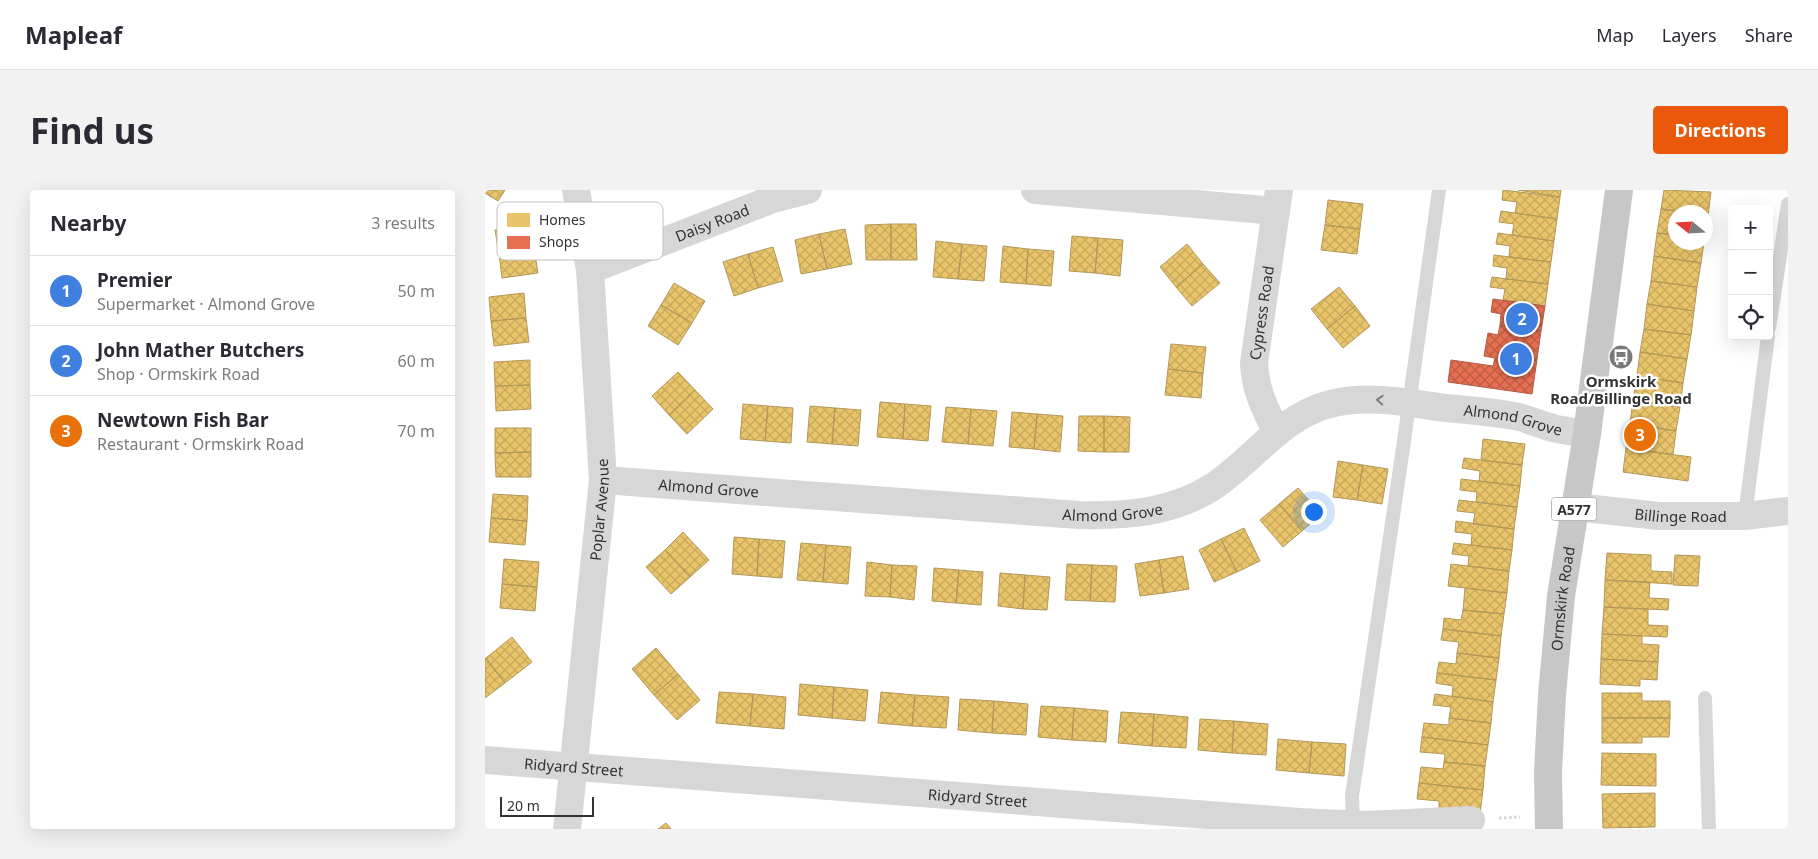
<!DOCTYPE html>
<html lang="en">
<head>
<meta charset="utf-8">
<style>
	:root { --surface:#fff; --page:#f2f2f3; --text:#2b2b33; --muted:#7c7c81; --line:#e1e1e2; --accent:#ea580c }
	body { margin:0; font-family:"Noto Sans",sans-serif; background:var(--page); color:var(--text) }
	.controls { position:absolute; right:15px; top:15px; display:grid; overflow:hidden; border-radius:5px; box-shadow:0 5px 20px #0002 }
	.controls button { width:45px; height:45px; display:grid; place-items:center; padding:0; border:0; border-bottom:1px solid var(--line); background:var(--surface); color:var(--text); font:25px sans-serif }
	.compass { position:absolute; left:1183px; top:15px; width:45px; height:45px; border-radius:50%; background:var(--surface); box-shadow:0 5px 20px #0002; rotate:288deg }
	.scale { position:absolute; left:15px; bottom:12px; width:94px; box-sizing:border-box; padding-left:5px; border:2px solid #333; border-top:0; font-size:14px; line-height:18px; white-space:nowrap; color:#333; -webkit-text-stroke:4px #fff; paint-order:stroke }
	.you { position:absolute; left:828px; top:321px; width:18px; height:18px; margin:-12px; border:4px solid #fff; border-radius:50%; background:#1a73e8; box-shadow:0 0 0 8px #1a73e833 }
	.badge { display:grid; place-items:center; width:32px; height:32px; border-radius:50%; background:var(--accent); color:#fff; font-size:16px; font-weight:700 }
	.pin { position:absolute; translate:-50% -50%; border:2px solid #fff; box-shadow:0 1px 5px #0006 }
	.list { margin:0; padding:0; list-style:none }
	h2 { display:flex; justify-content:space-between; align-items:center; height:65px; margin:0; padding:0 20px; font-size:21px }
	h2 small { font-size:16px; font-weight:400; color:var(--muted) }
	.list li { display:grid; grid-template-columns:32px 1fr auto; gap:15px; align-items:center; box-sizing:border-box; height:70px; padding:0 20px; border-top:1px solid var(--line) }
	.list b { display:block; font-size:19px; white-space:nowrap }
	.list p { margin:0; font-size:16px; white-space:nowrap; color:var(--muted) }
	.list em { font-size:16px; font-style:normal; color:var(--muted) }
	.icon { flex:none; width:28px; height:28px; fill:none; stroke:currentColor; stroke-width:2; stroke-linecap:round; stroke-linejoin:round }
	.map { position:relative; flex:none; width:1303px; height:639px; overflow:hidden; border-radius:5px }
	header { display:flex; align-items:center; gap:30px; box-sizing:border-box; height:70px; padding:0 25px; background:var(--surface); border-bottom:1px solid var(--line) }
	header strong { font-size:24px }
	nav { display:flex; gap:28px; margin-inline-start:auto; font-size:18px }
	.intro { display:flex; align-items:center; justify-content:space-between; box-sizing:border-box; height:120px; padding:0 30px }
	h1 { margin:0; font-size:35px }
	.button { padding:12px 22px; border-radius:5px; background:var(--accent); color:#fff; font-size:18px; font-weight:700 }
	main { display:flex; gap:30px; padding:0 30px }
	aside { flex:1; background:var(--surface); border-radius:5px; box-shadow:0 5px 20px #0002 }
	.map>svg:first-child { display:block }
</style>
</head>
<body>
<header>
<strong>Mapleaf</strong>
<nav><a>Map</a><a>Layers</a><a>Share</a></nav>
</header>
<div class="intro"><h1>Find us</h1><a class="button">Directions</a></div>
<main>
<aside>
<h2>Nearby<small>3 results</small></h2>
<ul class="list">
<li><span class="badge" style="background:#3f7fe0">1</span><div><b>Premier</b><p>Supermarket · Almond Grove</p></div><em>50 m</em></li>
<li><span class="badge" style="background:#3f7fe0">2</span><div><b>John Mather Butchers</b><p>Shop · Ormskirk Road</p></div><em>60 m</em></li>
<li><span class="badge" style="background:#e8710a">3</span><div><b>Newtown Fish Bar</b><p>Restaurant · Ormskirk Road</p></div><em>70 m</em></li>
</ul>
</aside>
<div class="map">
<svg width="1303" height="639" viewBox="0 0 1303 639">
	<defs>
		<pattern id="homes-cross-hatch" width="8" height="8" patternUnits="userSpaceOnUse" patternTransform="scale(1.25)"><rect width="8" height="8" fill="#e9c46a"/><path d="M0 0l8 8M0 8l8-8" fill="none" stroke="#c8a95c"/></pattern>
		<pattern id="shops-cross-hatch" width="8" height="8" patternUnits="userSpaceOnUse" patternTransform="scale(1.25)"><rect width="8" height="8" fill="#e76f51"/><path d="M0 0l8 8M0 8l8-8" fill="none" stroke="#bc5c44"/></pattern>
	</defs>
	<rect width="100%" height="100%" fill="#fff"/>
	<!-- homes -->
	<path fill="url(#homes-cross-hatch)" stroke="#b2985a" d="M0 0H20L13 11 0 3Z
		M1018 0 1075 7 1072 29 1030 23 1032 12 1017 10Z
		M1033 0H1076L1075 7Z
		M1179 0 1226 2 1223 26 1220 25V22H1202L1176 19Z
		M843 10 878 14 875 39 840 35Z
		M1176 19 1202 22H1190V45L1172 43Z
		M1016 21 1072 29 1069 51 1027 45 1029 34 1014 32Z
		M45 34 49 58 14 64 10 40Z
		M406 34H431L432 70H406Z
		M406 34V70H381L380 35Z
		M840 35 875 39 872 64 836 60Z
		M360 39 367 74 342 79 334 44Z
		M1013 43 1069 51 1066 72 1024 67 1025 56 1011 54Z
		M1172 43 1190 45V52H1219L1216 73 1169 66Z
		M334 44 342 79 316 84 310 50Z
		M587 46 613 48 610 83 584 81Z
		M613 48 638 50 635 86 610 83Z
		M451 51 477 54 473 89 448 87Z
		M477 54 502 56 499 91 473 89Z
		M702 54 718 74 691 97 675 77Z
		M518 56 543 59 541 94 515 92Z
		M288 57 298 91 273 98 263 64Z
		M49 58 53 83 17 88 14 64Z
		M543 59 569 61 566 96 541 94Z
		M263 64 273 98 249 106 238 72Z
		M1009 65 1066 72 1063 94 1021 89 1022 78 1008 76Z
		M1169 66 1216 73 1212 97 1166 91Z
		M718 74 735 93 707 116 691 97Z
		M1007 87 1063 94 1060 116 1018 110 1020 99 1005 97Z
		M1166 91 1212 97 1209 121 1162 114Z
		M189 93 220 111 207 133 176 115Z
		M854 97 870 116 842 139 826 119Z
		M39 103 41 128 6 131 4 107Z
		M1162 114 1209 121 1206 145 1159 139Z
		M176 115 207 133 193 155 163 136Z
		M870 116 885 136 858 158 842 139Z
		M41 128 44 152 9 156 6 131Z
		M1159 139 1206 145 1202 169 1155 162Z
		M686 154 721 157 718 183 683 179Z
		M1155 162 1202 169 1198 193 1152 186Z
		M45 170V195L10 196 9 172Z
		M683 179 718 183 716 208 680 205Z
		M193 182 210 200 184 225 167 206Z
		M1152 186 1198 193 1195 217 1148 210Z
		M45 195 46 219 11 221 10 196Z
		M210 200 228 219 202 244 184 225Z
		M1148 210 1195 217 1191 241 1145 234Z
		M395 212 420 214 418 249 392 247Z
		M258 214 283 216 280 251 255 249Z
		M420 214 446 216 443 251 418 249Z
		M283 216 308 218 306 253 280 251Z
		M325 216 350 218 347 254 322 252Z
		M461 217 486 219 483 254 457 252Z
		M350 218 376 220 373 256 347 254Z
		M486 219 512 221 508 256 483 254Z
		M527 222 552 224 549 259 524 257Z
		M552 224 578 226 575 262 549 259Z
		M594 226H619V262L593 261Z
		M619 226 645 227 644 262H619Z
		M1145 234 1191 241 1188 265 1141 258Z
		M10 238H46V262L10 263Z
		M998 249 1040 254 1037 275 996 270Z
		M1141 258 1206 267 1203 291 1138 282Z
		M46 262V287H11L10 263Z
		M979 268 1037 275 1035 296 994 291 995 281 977 278Z
		M853 271 878 275 872 310 848 307Z
		M878 275 903 279 897 314 872 310Z
		M976 289 1035 296 1032 317 991 312 992 302 975 300Z
		M813 298 836 324 817 341 794 314Z
		M8 304 43 306 42 331 6 328Z
		M974 310 1032 317 1029 339 988 334 990 323 972 321Z
		M794 314 817 341 798 357 775 330Z
		M6 328 42 331 40 355 4 352Z
		M971 331 1029 339 1027 360 986 355 987 344 970 342Z
		M759 338 775 371 752 382 736 349Z
		M198 342 224 370 205 387 180 360Z
		M249 347 274 349 272 386 247 384Z
		M274 349 300 351 297 388 272 386Z
		M736 349 752 382 729 392 714 360Z
		M316 353 341 355 338 392 312 390Z
		M969 353 1027 360 1024 381 983 376 984 366 967 364Z
		M341 355 366 357 363 394 338 392Z
		M180 360 205 387 186 404 161 377Z
		M1122 363 1166 365V381L1187 382V394L1120 390Z
		M1190 365 1215 366 1213 396 1188 395Z
		M698 366 704 399 679 403 674 370Z
		M19 369 54 372 52 397 17 394Z
		M674 370 679 403 655 406 650 374Z
		M382 372 407 375 405 407 380 406Z
		M582 374 607 375 605 411 580 410Z
		M966 374 1024 381 1022 403 963 396Z
		M407 375 432 376 429 410 405 407Z
		M607 375 632 376 630 412 605 411Z
		M449 378 474 380 471 413 447 411Z
		M474 380 498 382 496 415 471 413Z
		M515 383 540 385 538 419 513 416Z
		M540 385 565 387 562 420 538 419Z
		M1120 390 1165 392 1164 408 1184 409 1183 420 1119 417Z
		M17 394 52 397 50 421 15 418Z
		M980 398 1022 403 1019 424 978 420Z
		M1119 417 1163 419V435L1183 436 1182 447 1117 444Z
		M978 420 1019 424 1016 446 958 439 959 428 976 430Z
		M958 439 1016 446 1014 468 972 463 974 452 956 450Z
		M1117 444 1157 446V454L1174 455 1173 472 1116 469Z
		M27 447 47 472 20 493 1 468Z
		M171 458 193 484 169 505 147 479Z
		M972 463 1014 468 1011 490 952 483 954 472 971 474Z
		M1 468 20 493 0 508V469Z
		M1116 469 1173 472 1172 490 1155 489V496L1115 494Z
		M952 483 1011 490 1008 512 967 506 968 496 951 493Z
		M193 484 215 510 192 530 169 505Z
		M315 494 349 497 347 528 313 525Z
		M349 497 383 500 380 531 347 528Z
		M234 502 268 504 265 536 231 533Z
		M396 502 430 505 427 536 393 533Z
		M1117 503H1157V511H1185V528H1117Z
		M268 504 301 507 299 539 265 536Z
		M950 504 1008 512 1006 533 964 528 966 517 948 515Z
		M430 505 464 507 461 538 427 536Z
		M475 509 509 511 507 543 473 540Z
		M509 511 543 514 541 545 507 543Z
		M556 516 589 518 587 550 553 547Z
		M589 518 623 521 621 552 587 550Z
		M636 522 669 524 667 556 633 553Z
		M669 524 703 527 701 558 667 556Z
		M964 528 1006 533 1003 555 937 547 939 533 964 535Z
		M1117 528H1185L1184 547H1157V553H1117Z
		M715 529 749 531 747 563 713 560Z
		M749 531 783 534 781 565 747 563Z
		M937 547 1003 555 1000 576 959 572 960 564 935 562Z
		M793 549 827 552 824 583 791 580Z
		M827 552 861 554 859 586 824 583Z
		M1117 563 1171 564V596L1116 595Z
		M959 572 1000 576 998 600 934 593 936 577 958 579Z
		M934 593 998 600 995 624 954 619V611L932 609Z
		M1170 603V637L1118 638 1117 604Z
		M181 633 186 639H173Z"/>
	<!-- shops -->
	<path fill="url(#shops-cross-hatch)" stroke="#b15d48" d="M1008 109 1060 116 1056 141 1015 135 1016 124 1006 122Z
		M1015 135 1056 141 1047 204 963 192 966 170 1008 176 1010 168 999 166 1003 143 1013 145Z"/>
	<g fill="none" stroke-linecap="round" stroke-linejoin="round">
		<!-- path -->
		<path stroke="#d6d6d6" stroke-width="3" stroke-dasharray="2.5 2.5" stroke-linecap="butt" d="M1014 628 1035 627"/>
		<!-- service -->
		<path stroke="#d7d7d7" stroke-width="14" d="M1284 138 1303 14
			M1260 326 1283 146
			M1220 508 1224 639
			M868 635 867 606 918 258 954 0"/>
		<!-- minor -->
		<g stroke="#d7d7d7" stroke-width="28">
			<path d="M550 0 791 21"/>
			<path id="s1" d="M105 80 288 9 323 0"/>
			<path id="s2" d="M792 242C780 220 770 199 769 173L794 0"/>
			<path id="s3" d="M118 290 594 325C641 326 688 323 729 296 768 270 797 226 845 214 883 204 923 213 961 218 984 220 1007 222 1029 226 1042 228 1055 235 1068 238 1079 241 1091 242 1102 244"/>
			<path id="s4" d="M1090 317 1174 326H1260L1303 321"/>
			<path id="s5" d="M0 570 815 632 881 635 986 630"/>
			<path id="s6" d="M82 639 118 290 105 80 91 0"/>
		</g>
		<!-- trunk -->
		<path stroke="#c7c7c7" stroke-width="28" id="s7" d="M1064 639 1063 583 1067 505 1076 406 1102 244 1134 0"/>
	</g>
	<!-- one-way arrows -->
	<defs><path id="oneway-chevron" d="M-2-3.5L2.5 0L-2 3.5" fill="none" stroke-width="1.6" stroke-linecap="round" stroke-linejoin="round" transform="scale(1.25)"/></defs>
	<use stroke="#7d7d7d" href="#oneway-chevron" transform="translate(895 210) rotate(-177)"/>
	<!-- icons -->
	<defs>
		<symbol id="bus-disc" viewBox="-11 -11 22 22"><circle r="9.5" fill="#7a7a7a" stroke="#fff"/><path d="M-5-6H5V4H4V6H2V4H-2V6H-4V4H-5ZM-3.5-4V0h7V-4ZM-3.5 1.2v1.5H-2V1.2ZM2 1.2v1.5H3.5V1.2Z" fill="#fff"/></symbol>
	</defs>
	<g fill-rule="evenodd">
		<use href="#bus-disc" x="1122" y="153" width="28" height="28"/>
	</g>
	<g text-anchor="middle" dominant-baseline="central" stroke-width="5" stroke-linejoin="round" paint-order="stroke">
		<!-- shield labels -->
		<rect fill="#fff" stroke="#707070" stroke-width="1" x="1066.5" y="307.5" width="45" height="23" rx="4"/>
		<g font-size="14" font-weight="bold" fill="#333">
			<text x="1089" y="319">A577</text>
		</g>
		<!-- street labels -->
		<g font-size="15" fill="#333" stroke="#fff">
			<text stroke="none"><textPath href="#s1" startOffset="131">Daisy Road</textPath></text>
			<text stroke="none"><textPath href="#s2" startOffset="124">Cypress Road</textPath></text>
			<text stroke="none"><textPath href="#s3" startOffset="946">Almond Grove</textPath></text>
			<text stroke="none"><textPath href="#s3" startOffset="106">Almond Grove</textPath></text>
			<text stroke="none"><textPath href="#s6" startOffset="321">Poplar Avenue</textPath></text>
			<text stroke="none"><textPath href="#s3" startOffset="511">Almond Grove</textPath></text>
			<text stroke="none"><textPath href="#s4" startOffset="106">Billinge Road</textPath></text>
			<text stroke="none"><textPath href="#s7" startOffset="231">Ormskirk Road</textPath></text>
			<text stroke="none"><textPath href="#s5" startOffset="89">Ridyard Street</textPath></text>
			<text stroke="none"><textPath href="#s5" startOffset="494">Ridyard Street</textPath></text>
		</g>
		<!-- poi labels -->
		<g font-size="15" font-weight="bold" fill="#333" stroke="#fff">
			<text x="1136" y="191">Ormskirk<tspan x="1136" dy="17">Road/Billinge Road</tspan></text>
		</g>
	</g>
	<!-- legend -->
	<rect x="12" y="12" width="166" height="58" rx="8" fill="#fff" stroke="#c2c2c2" stroke-width="1"/>
	<rect x="22" y="23" width="23" height="14" fill="#e9c46a"/>
	<rect x="22" y="46" width="23" height="13" fill="#e76f51"/>
	<g font-size="14" fill="#333">
		<text x="54" y="35">Homes</text>
		<text x="54" y="57">Shops</text>
	</g>
</svg>
<div class="controls">
<button>+</button>
<button>−</button>
<button><svg class="icon" aria-label="locate" viewBox="0 0 24 24"><circle cx="12" cy="12" r="6"/><path d="M12 2v4M12 18v4M2 12h4M18 12h4"/></svg></button>
</div>
<svg class="compass" viewBox="-18 -18 36 36"><path d="M0-13l5 13h-10z" fill="#e53935"/><path d="M0 13l5-13h-10z" fill="#7c7c81"/></svg>
<div class="scale">20 m</div>
<div class="you"></div>
<div class="pin badge" style="left:1031px;top:169px;background:#3f7fe0">1</div>
<div class="pin badge" style="left:1037px;top:129px;background:#3f7fe0">2</div>
<div class="pin badge" style="left:1155px;top:245px;background:#e8710a">3</div>
</div>
</main>
</body>
</html>
